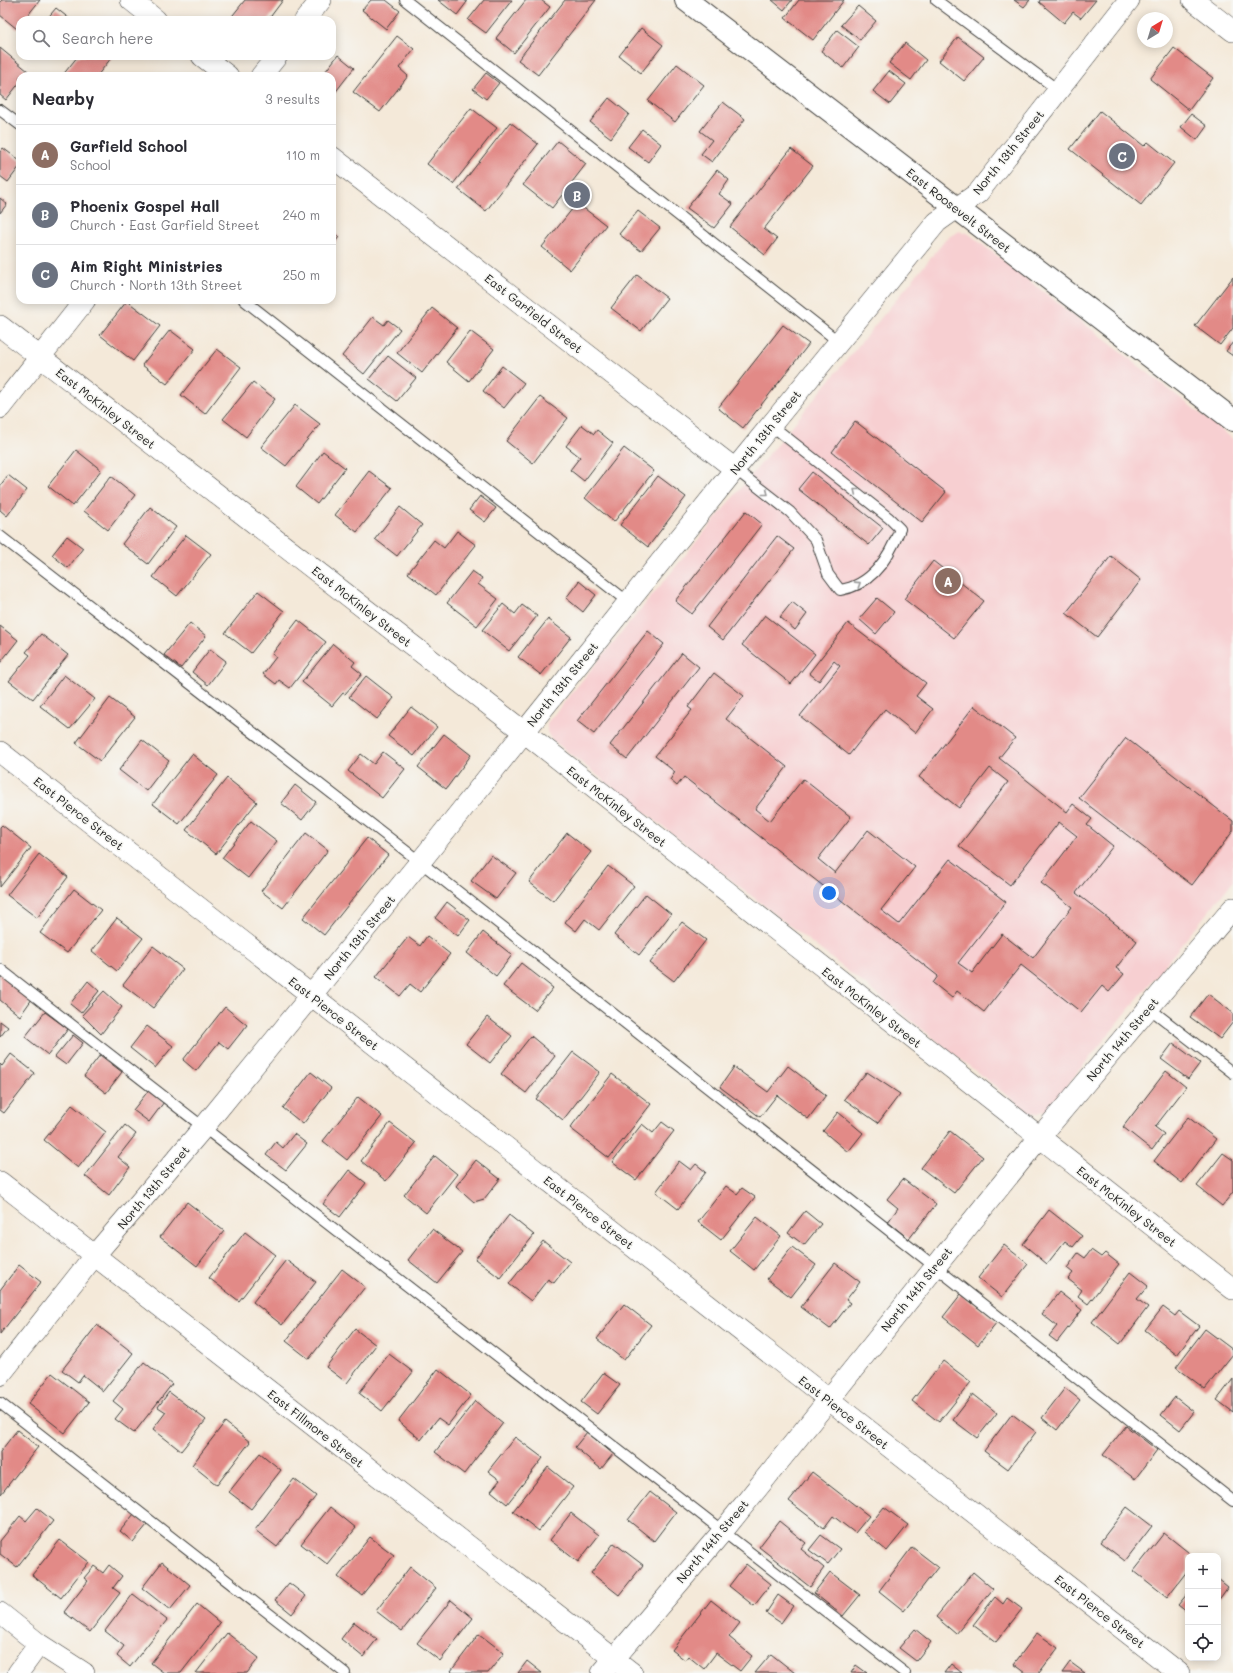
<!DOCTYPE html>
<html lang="en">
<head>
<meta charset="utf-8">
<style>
	:root { --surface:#fff; --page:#f7f7f7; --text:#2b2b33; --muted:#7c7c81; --line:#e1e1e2; --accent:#1f6fb2 }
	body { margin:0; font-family:Mali,sans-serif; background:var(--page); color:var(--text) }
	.controls { position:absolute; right:12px; bottom:12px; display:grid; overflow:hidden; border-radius:8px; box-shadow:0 2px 10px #0003 }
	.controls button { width:36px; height:36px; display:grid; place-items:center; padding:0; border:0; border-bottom:1px solid var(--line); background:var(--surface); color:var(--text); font:20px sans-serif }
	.compass { position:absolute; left:1137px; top:12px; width:36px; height:36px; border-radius:50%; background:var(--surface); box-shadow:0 2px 10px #0003; rotate:38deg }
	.you { position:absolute; left:829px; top:893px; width:14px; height:14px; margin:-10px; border:3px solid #fff; border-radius:50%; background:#1a73e8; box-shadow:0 0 0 6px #1a73e833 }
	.badge { display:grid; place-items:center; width:26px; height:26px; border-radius:50%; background:var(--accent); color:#fff; font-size:13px; font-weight:700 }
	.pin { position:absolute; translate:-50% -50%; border:2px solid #fff; box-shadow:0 1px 4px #0006 }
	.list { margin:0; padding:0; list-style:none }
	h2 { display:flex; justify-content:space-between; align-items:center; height:52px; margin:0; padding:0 16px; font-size:17px }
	h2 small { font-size:13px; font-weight:400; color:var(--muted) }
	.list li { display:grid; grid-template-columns:26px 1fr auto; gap:12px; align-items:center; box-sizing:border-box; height:60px; padding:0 16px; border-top:1px solid var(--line) }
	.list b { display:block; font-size:15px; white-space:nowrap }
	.list p { margin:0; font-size:13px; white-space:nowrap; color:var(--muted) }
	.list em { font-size:13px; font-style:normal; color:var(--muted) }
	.icon { flex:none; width:22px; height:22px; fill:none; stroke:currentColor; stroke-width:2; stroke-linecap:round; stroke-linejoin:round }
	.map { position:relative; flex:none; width:1233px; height:1673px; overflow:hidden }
	.search { position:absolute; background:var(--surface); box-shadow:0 2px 10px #0003; left:16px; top:16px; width:320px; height:44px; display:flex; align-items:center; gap:10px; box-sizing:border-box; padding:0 14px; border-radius:12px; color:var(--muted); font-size:15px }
	.panel { position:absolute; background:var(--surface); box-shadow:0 2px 10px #0003; left:16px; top:72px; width:320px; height:232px; border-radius:12px }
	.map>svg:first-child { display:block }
</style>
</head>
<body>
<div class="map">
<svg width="1233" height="1673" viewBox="0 0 1233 1673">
	<rect width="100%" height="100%" fill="#f6f6f2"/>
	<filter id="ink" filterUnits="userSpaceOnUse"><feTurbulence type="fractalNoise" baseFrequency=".025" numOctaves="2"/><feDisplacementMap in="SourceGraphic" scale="8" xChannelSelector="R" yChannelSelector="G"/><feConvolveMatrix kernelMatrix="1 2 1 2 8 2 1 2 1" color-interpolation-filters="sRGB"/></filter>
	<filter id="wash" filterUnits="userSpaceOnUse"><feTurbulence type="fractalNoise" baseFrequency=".012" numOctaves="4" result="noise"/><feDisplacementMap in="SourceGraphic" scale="16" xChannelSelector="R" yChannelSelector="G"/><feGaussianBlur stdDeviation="0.9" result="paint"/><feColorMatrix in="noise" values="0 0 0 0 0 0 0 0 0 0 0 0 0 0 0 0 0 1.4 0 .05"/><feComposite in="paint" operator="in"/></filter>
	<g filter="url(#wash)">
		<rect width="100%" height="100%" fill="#f4e9d9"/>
		<!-- built -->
		<path fill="#f7cfd1" d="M959 231 969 234 1233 439V881L1048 1109 1038 1113 1028 1112 551 739 547 732V723L947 238Z"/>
		<g id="blocks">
			<!-- building -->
			<path fill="#e28a87" d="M2 0H40L24 20H20V25L17 29 0 15V2Z
				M245 0H283L268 20H229Z
				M371 0H386L400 11 386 29 362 10Z
				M438 0H464L467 2 457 15Z
				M484 0H512L486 33 468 20Z
				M526 0H541L550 7 514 53 496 38Z
				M565 0H596L538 75 518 60Z
				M772 0H792L784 10Z
				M799 0H844L813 40 785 18Z
				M1014 0H1030L1024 7Z
				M1040 0H1096L1081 18 1073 12 1064 23 1039 2Z
				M858 6 876 21 860 40 841 25Z
				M56 8 71 20H46Z
				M641 28 663 45 641 73 619 56Z
				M837 30 859 47 843 68 821 51Z
				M397 36 414 49 399 68 408 76 380 112 353 92Z
				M958 37 984 57 964 81 939 61Z
				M905 43 926 60 911 80 889 63Z
				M0 48 28 71 24 76H20V82L6 100 0 95Z
				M1174 48 1213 78 1189 110 1150 79Z
				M338 55 354 68 334 94 332 92V76H322Z
				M78 56H110L112 57 97 76H62Z
				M677 64 704 85 675 122 648 101Z
				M889 71 906 84 890 104 873 91Z
				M486 73 499 83 486 99 473 89Z
				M609 98 629 114 611 138 590 122Z
				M723 102 745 119 712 162 701 154 712 140 700 131Z
				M471 108 497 128 453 184 427 164Z
				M1100 111 1144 146 1148 142 1174 163 1141 205 1070 149Z
				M1191 114 1207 126 1197 140 1181 127Z
				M510 122 538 144 486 211 458 189Z
				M642 129 661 144 648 162 628 147Z
				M558 141 586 164 552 208 523 185Z
				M3 148 20 161V166L8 182 0 176V152Z
				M791 149 813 166 764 229 777 239 765 255 730 227Z
				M717 170 729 180 719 194 733 204 714 228 687 208Z
				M0 198 7 204 0 213Z
				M577 203 606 225 570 270 542 247Z
				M638 211 660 228 641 251 619 234Z
				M332 232 339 237 332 246Z
				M637 275 667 298 641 331 611 308Z
				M1233 277V328L1220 345 1195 326Z
				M127 301 160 326 133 361 100 335Z
				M432 308 457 328 422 373 397 353Z
				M373 317 384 325 388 320 400 329 364 374 342 356Z
				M783 325 809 344 743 428 718 408Z
				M170 330 195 349 167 384 142 365Z
				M470 331 494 349 469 381 446 362Z
				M1233 342V356L1226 351Z
				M217 349 241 367 205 414 181 395Z
				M388 356 416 378 397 401 369 379Z
				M502 366 524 383 504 408 483 391Z
				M253 382 275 399 246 437 223 419Z
				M540 397 568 418 533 463 506 441Z
				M295 405 320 424 286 466 261 447Z
				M855 421 946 492 922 522 832 452Z
				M582 425 594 434 597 430 613 443 584 481 570 470 580 457 566 446Z
				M624 448 654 471 614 522 585 498Z
				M76 450 101 470 73 506 48 486Z
				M323 451 345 468 317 504 296 487Z
				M369 471 392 488 357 532 335 515Z
				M812 472 883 528 869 545 798 489Z
				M8 475 27 490 7 516 0 510V486Z
				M111 476 135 495 108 530 84 511Z
				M658 476 686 497 648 547 620 525Z
				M480 496 496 508 485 522 469 510Z
				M150 507 176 527 148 564 122 544Z
				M400 507 422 525 397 556 375 539Z
				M746 511 762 524 692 614 675 601Z
				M457 531 476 545 436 595 408 573 434 540 444 548Z
				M186 535 211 554 177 596 153 577Z
				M67 536 83 548 68 568 52 555Z
				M777 536 794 549 723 640 707 627Z
				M1111 556 1141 580 1097 637 1066 613Z
				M933 561 984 601 954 638 904 599Z
				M472 571 482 578 478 584 498 599 477 626 447 603Z
				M579 581 596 595 583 612 566 598Z
				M258 591 284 611 251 653 225 633Z
				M877 598 894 612 876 634 859 619Z
				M792 602 807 614 795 630 780 617Z
				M503 604 515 614 522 605 537 616 509 651 482 630Z
				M765 615 815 654 791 684 742 645Z
				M548 619 571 637 541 675 518 657Z
				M298 620 326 642 290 688 279 680 276 684 263 674 276 657 272 654Z
				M190 623 206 636 181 668 164 655Z
				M848 623 926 683 916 696 933 709 915 733 885 709 849 755 800 716 840 666 834 661 819 681 809 673Z
				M0 626 18 640 0 663Z
				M648 631 664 644 594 734 577 721Z
				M41 634 68 655 33 699 9 681 30 655 26 652Z
				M333 644 355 662 352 666 362 674 345 694 343 693 332 706 302 682Z
				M210 649 226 661 208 685 192 672Z
				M682 653 699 667 627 759 610 745Z
				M714 673 744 696 726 719 787 767 755 809 770 821 803 779 851 817 818 859 835 873 868 830 915 867 881 910 899 924 950 859 1006 902 958 963 972 973 1002 934 1033 958 1072 907 1041 883 1077 836 1059 822 1010 885 959 846 1008 782 990 768 959 808 919 777 974 706 1015 738 999 758 1067 812 1073 804 1092 819 1087 825 1113 846 1076 893 1137 941 1116 968 1124 974 1109 992 1102 986 1081 1012 1021 965 984 1012 957 991 952 998 933 983 938 976 684 777 677 786 670 780 675 772 655 756 692 710 688 707Z
				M64 675 95 699 70 729 40 706Z
				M366 676 394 698 377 719 349 697Z
				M110 698 135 717 100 761 76 743Z
				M411 707 437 727 414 756 388 736Z
				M444 734 471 755 446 789 418 767Z
				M1126 738 1233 821V831L1192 885 1079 798Z
				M142 740 169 761 146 791 119 770Z
				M383 752 405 769 382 798 348 771 361 754 374 764Z
				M192 754 218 775 179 824 153 804Z
				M227 778 257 802 216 854 186 830Z
				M295 785 316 802 302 820 281 803Z
				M251 821 277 841 248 878 222 858Z
				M2 825 31 848 0 887V827Z
				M306 833 328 850 283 908 261 891Z
				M567 833 591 852 553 901 529 882Z
				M367 838 388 855 324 935 303 918Z
				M39 854 68 877 37 918 7 895Z
				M491 855 516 873 496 899 471 881Z
				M608 866 634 886 599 930 585 919 576 931 565 922Z
				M74 889 101 910 67 953 40 933Z
				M646 894 671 914 639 955 614 935Z
				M447 902 470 920 458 936 435 918Z
				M117 918 143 938 117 971 92 951Z
				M682 922 706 940 674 981 650 963Z
				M483 932 512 955 496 976 467 953Z
				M427 936 450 954 420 992 410 984 400 996 376 977 408 937 420 946Z
				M153 946 183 969 153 1008 123 985Z
				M521 963 553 988 535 1010 503 986Z
				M0 974 32 999 20 1016 0 1000Z
				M88 981 99 991 81 1013 70 1004Z
				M104 991 122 1007 101 1034 82 1015Z
				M1208 994 1233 1013V1022L1220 1039 1190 1017Z
				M225 1007 247 1025 228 1049 219 1042 196 1071 183 1060Z
				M45 1012 68 1029 48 1055 25 1037Z
				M487 1017 512 1036 490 1063 466 1044Z
				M0 1021 8 1027 0 1037Z
				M147 1026 173 1046 155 1068 130 1048Z
				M73 1035 83 1043 66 1065 55 1057Z
				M531 1036 555 1056 526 1093 501 1074Z
				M1173 1043 1200 1063 1188 1079 1161 1059Z
				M573 1052 600 1072 563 1120 536 1099Z
				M11 1054 35 1073 4 1113 0 1110V1064L2 1066Z
				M100 1055 122 1072 106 1093 84 1076Z
				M788 1066 826 1095 808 1119 777 1095 760 1117 720 1087 734 1067 768 1092Z
				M1166 1071 1186 1087 1155 1127 1164 1134 1152 1150 1123 1127Z
				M311 1072 331 1088 303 1124 283 1108Z
				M867 1072 900 1094 878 1123 844 1099Z
				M612 1074 651 1104 609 1158 570 1128Z
				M149 1090 164 1102 149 1122 133 1110Z
				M358 1097 382 1116 347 1160 323 1141Z
				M72 1105 106 1132 78 1168 44 1140Z
				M838 1112 863 1133 848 1152 823 1131Z
				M1188 1117 1216 1139 1182 1183 1154 1161Z
				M662 1122 674 1131 636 1180 612 1162 642 1124 653 1133Z
				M390 1123 416 1143 386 1181 361 1161Z
				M125 1125 136 1134 118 1157 130 1167 109 1195 85 1176Z
				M950 1131 983 1157 954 1193 921 1168Z
				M294 1134 307 1144 286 1170 266 1155 276 1142 283 1148Z
				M1223 1153 1233 1160V1192L1222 1206 1197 1186Z
				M435 1156 457 1174 426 1213 404 1195Z
				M476 1160 500 1179 484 1199 474 1202 456 1186Z
				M679 1161 691 1170 696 1164 706 1172 678 1209 656 1192Z
				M349 1170 366 1183 340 1217 323 1204Z
				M903 1179 936 1204 909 1239 888 1222 898 1208 887 1199Z
				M726 1186 737 1194 742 1188 755 1197 721 1240 698 1222Z
				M187 1202 224 1231 197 1266 160 1237Z
				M1049 1210 1082 1236 1073 1247 1065 1241 1047 1264 1023 1244Z
				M805 1211 821 1224 804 1245 788 1233Z
				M509 1215 534 1235 500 1278 475 1259Z
				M757 1217 781 1236 754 1270 730 1251Z
				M432 1229 462 1252 437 1283 408 1260Z
				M245 1232 275 1255 239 1301 209 1278Z
				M543 1241 570 1262 554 1283 548 1279 531 1301 509 1284Z
				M1004 1245 1028 1264 1002 1297 978 1278Z
				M792 1247 816 1265 791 1297 767 1279Z
				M1091 1250 1101 1257 1105 1253 1119 1264 1088 1304 1078 1296 1082 1290 1068 1279 1073 1273 1067 1268 1078 1253 1085 1258Z
				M286 1260 316 1282 282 1325 253 1302Z
				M835 1263 860 1282 846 1300 850 1303 830 1329 801 1307Z
				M19 1265 41 1282 0 1334V1290Z
				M342 1269 365 1287 309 1359 286 1341Z
				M1130 1272 1148 1286 1137 1299 1148 1307 1120 1344 1092 1322Z
				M1059 1292 1082 1310 1057 1342 1049 1336 1057 1326 1042 1314Z
				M961 1294 997 1322 978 1345 943 1317Z
				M624 1304 651 1325 624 1360 597 1339Z
				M1163 1307 1175 1316 1179 1311 1199 1326 1177 1355 1145 1330Z
				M97 1325 133 1353 103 1391 83 1375 78 1382 62 1370Z
				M355 1329 376 1345 347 1383 326 1367Z
				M1205 1329 1233 1350V1354L1205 1389 1176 1367Z
				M389 1354 413 1372 382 1411 359 1393Z
				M943 1361 971 1382 939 1422 912 1401Z
				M144 1362 172 1384 134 1433 115 1419 123 1409 113 1401Z
				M438 1369 471 1395 448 1425 438 1418 421 1440 398 1421Z
				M52 1373 89 1402 65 1433 28 1404Z
				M603 1373 620 1385 597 1414 581 1402Z
				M1233 1379V1412L1217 1400Z
				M1065 1388 1080 1400 1057 1430 1042 1418Z
				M169 1392 206 1420 181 1451 153 1429 166 1412 158 1407Z
				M973 1394 997 1413 977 1438 953 1420Z
				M1175 1397 1194 1412 1180 1430 1161 1415Z
				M475 1401 503 1423 464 1474 435 1452Z
				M1012 1414 1036 1432 1008 1469 984 1451Z
				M225 1422 250 1442 217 1485 192 1465Z
				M1126 1426 1157 1450 1135 1479 1103 1455Z
				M17 1430 38 1447 1 1494 0 1452Z
				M587 1432 613 1454 601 1469 575 1447Z
				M515 1437 543 1458 507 1504 491 1491 500 1480 488 1471Z
				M260 1453 281 1470 251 1509 229 1492Z
				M548 1467 573 1487 539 1531 513 1511Z
				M812 1472 869 1516 855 1533 833 1516 824 1528 789 1501Z
				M294 1479 316 1496 277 1547 255 1530Z
				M650 1492 676 1512 654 1541 628 1520Z
				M330 1507 356 1528 327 1564 301 1544Z
				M884 1507 908 1525 887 1551 864 1532Z
				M1127 1507 1152 1526 1125 1561 1100 1542Z
				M37 1508 53 1521 17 1567 0 1554V1541L20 1516 26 1521Z
				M571 1513 599 1535 578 1562 550 1540Z
				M134 1514 147 1525 133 1542 120 1531Z
				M779 1521 806 1543 801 1549 824 1568 810 1587 759 1547Z
				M1164 1533 1193 1556H1188V1570L1167 1597 1134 1571Z
				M821 1535 840 1549 828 1564 809 1550Z
				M370 1537 394 1555 362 1595 338 1577Z
				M60 1540 89 1562 61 1598 32 1575Z
				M614 1543 643 1565 619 1595 591 1573Z
				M912 1547 938 1567 904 1611 879 1591Z
				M162 1562 190 1585 170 1610 142 1588Z
				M746 1564 771 1584 754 1606 729 1586Z
				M109 1565 122 1576 113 1588 120 1593 90 1632 64 1612 88 1581 84 1578 94 1566 103 1573Z
				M410 1567 436 1588 402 1631 376 1611Z
				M830 1572 860 1595 843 1616 814 1593Z
				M973 1572 993 1589 956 1634 936 1617Z
				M1218 1579 1228 1587 1218 1601Z
				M289 1583 306 1596 292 1614 275 1600Z
				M1188 1593V1613L1178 1605Z
				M133 1594 167 1620 130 1667 117 1656 124 1646 105 1631Z
				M778 1595 793 1606 781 1623 766 1613Z
				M995 1597 1003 1604 1007 1598 1022 1609 996 1642 973 1625Z
				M451 1600 473 1618 440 1661 417 1643Z
				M711 1600 740 1623 729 1637 752 1656 740 1671 716 1653 704 1669 688 1656 685 1660 672 1650Z
				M197 1604 220 1623 181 1673H164L151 1663Z
				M354 1622 377 1639 363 1657 341 1639Z
				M915 1629 931 1642 916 1661 899 1648Z
				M227 1633 259 1658 247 1673H196Z
				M1037 1633 1058 1648 1039 1673H1026L1014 1664Z
				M479 1634 504 1653 488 1673H453L451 1671Z
				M771 1654 795 1673H755Z
				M527 1661 542 1673H518Z
				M1070 1662 1085 1673H1062Z
				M951 1664 962 1673H944Z
				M856 1665 867 1673H851Z"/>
		</g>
	</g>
	<g filter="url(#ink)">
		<use href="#blocks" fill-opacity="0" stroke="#3c3b38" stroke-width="1"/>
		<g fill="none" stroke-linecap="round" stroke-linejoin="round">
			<defs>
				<path id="service" d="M405 0 839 342
					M936 0 1058 90
					M0 110 20 125
					M244 300 628 602
					M735 469 790 512 816 540 828 574 840 590C872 585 889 558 900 529L889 518 771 425
					M0 536 433 872 1233 1501
					M0 969 905 1673
					M1149 1008 1233 1073
					M0 1403 345 1673"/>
				<path id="minor" d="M131 0 156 20
					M1193 0 1233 31
					M305 20 321 0
					M202 56 228 76
					M261 76 277 56
					M332 157 735 469
					M0 326 524 732 1233 1289
					M0 408 85 300
					M0 752 1179 1673
					M0 1182 632 1673
					M0 1375 94 1256 203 1128 420 862 735 469 937 222 978 193 1129 0
					M0 1613 39 1644 84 1673
					M18 1673 39 1644
					M602 1673 723 1531 1039 1138 1233 908"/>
				<path id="tertiary" d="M686 0 1233 420"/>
			</defs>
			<!-- service casing -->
			<use href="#service" stroke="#3c3b38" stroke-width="12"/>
			<!-- minor casing -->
			<use href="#minor" stroke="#3c3b38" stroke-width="22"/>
			<!-- tertiary casing -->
			<use href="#tertiary" stroke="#3c3b38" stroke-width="24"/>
			<!-- service -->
			<use href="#service" stroke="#fff" stroke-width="10"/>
			<!-- minor -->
			<use href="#minor" stroke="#fff" stroke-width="21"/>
			<!-- tertiary -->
			<use href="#tertiary" stroke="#fff" stroke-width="22"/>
		</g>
		<!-- one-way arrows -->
		<defs><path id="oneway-chevron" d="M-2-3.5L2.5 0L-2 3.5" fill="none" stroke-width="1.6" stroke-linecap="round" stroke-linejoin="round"/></defs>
		<g stroke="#999">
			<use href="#oneway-chevron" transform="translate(856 491) rotate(-141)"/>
			<use href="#oneway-chevron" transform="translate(766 493) rotate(38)"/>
			<use href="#oneway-chevron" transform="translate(858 584) rotate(-33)"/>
		</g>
	</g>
	<g text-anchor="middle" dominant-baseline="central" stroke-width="3" stroke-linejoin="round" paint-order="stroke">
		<!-- street labels -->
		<g font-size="12" fill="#1c1c1c" stroke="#f6f6f2">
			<text transform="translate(1008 152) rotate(-51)">North 13th Street</text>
			<text transform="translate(959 210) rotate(38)">East Roosevelt Street</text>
			<text transform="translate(534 313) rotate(38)">East Garfield Street</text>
			<text transform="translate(106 408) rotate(38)">East McKinley Street</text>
			<text transform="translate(765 432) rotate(-51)">North 13th Street</text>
			<text transform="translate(362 606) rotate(38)">East McKinley Street</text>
			<text transform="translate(562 684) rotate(-51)">North 13th Street</text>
			<text transform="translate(617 806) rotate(38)">East McKinley Street</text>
			<text transform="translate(79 813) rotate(38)">East Pierce Street</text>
			<text transform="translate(359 937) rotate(-51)">North 13th Street</text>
			<text transform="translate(872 1007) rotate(38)">East McKinley Street</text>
			<text transform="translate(334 1013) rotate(38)">East Pierce Street</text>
			<text transform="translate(1122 1039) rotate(-50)">North 14th Street</text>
			<text transform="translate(153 1187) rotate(-50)">North 13th Street</text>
			<text transform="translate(1127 1206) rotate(38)">East McKinley Street</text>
			<text transform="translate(589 1212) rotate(38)">East Pierce Street</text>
			<text transform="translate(916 1289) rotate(-51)">North 14th Street</text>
			<text transform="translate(844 1412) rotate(38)">East Pierce Street</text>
			<text transform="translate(316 1428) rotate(38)">East Fillmore Street</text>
			<text transform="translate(712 1541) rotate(-50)">North 14th Street</text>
			<text transform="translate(1100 1611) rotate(38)">East Pierce Street</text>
		</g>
	</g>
</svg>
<div class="controls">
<button>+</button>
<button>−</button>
<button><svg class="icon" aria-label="locate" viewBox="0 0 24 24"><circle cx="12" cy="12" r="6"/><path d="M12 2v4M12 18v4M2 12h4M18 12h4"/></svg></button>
</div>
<svg class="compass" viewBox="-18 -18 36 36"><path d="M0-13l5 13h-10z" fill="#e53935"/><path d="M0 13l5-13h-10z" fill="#7c7c81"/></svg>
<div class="you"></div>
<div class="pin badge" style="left:948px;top:581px;background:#8d6e63">A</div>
<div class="pin badge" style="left:577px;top:195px;background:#6b7280">B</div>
<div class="pin badge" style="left:1122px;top:156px;background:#6b7280">C</div>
<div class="search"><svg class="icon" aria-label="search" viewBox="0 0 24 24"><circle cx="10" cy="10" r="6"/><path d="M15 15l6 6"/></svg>Search here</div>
<section class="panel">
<h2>Nearby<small>3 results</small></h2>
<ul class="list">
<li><span class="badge" style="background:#8d6e63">A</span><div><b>Garfield School</b><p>School</p></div><em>110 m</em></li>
<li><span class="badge" style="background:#6b7280">B</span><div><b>Phoenix Gospel Hall</b><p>Church · East Garfield Street</p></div><em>240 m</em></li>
<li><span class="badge" style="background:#6b7280">C</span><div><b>Aim Right Ministries</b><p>Church · North 13th Street</p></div><em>250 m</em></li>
</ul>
</section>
</div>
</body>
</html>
